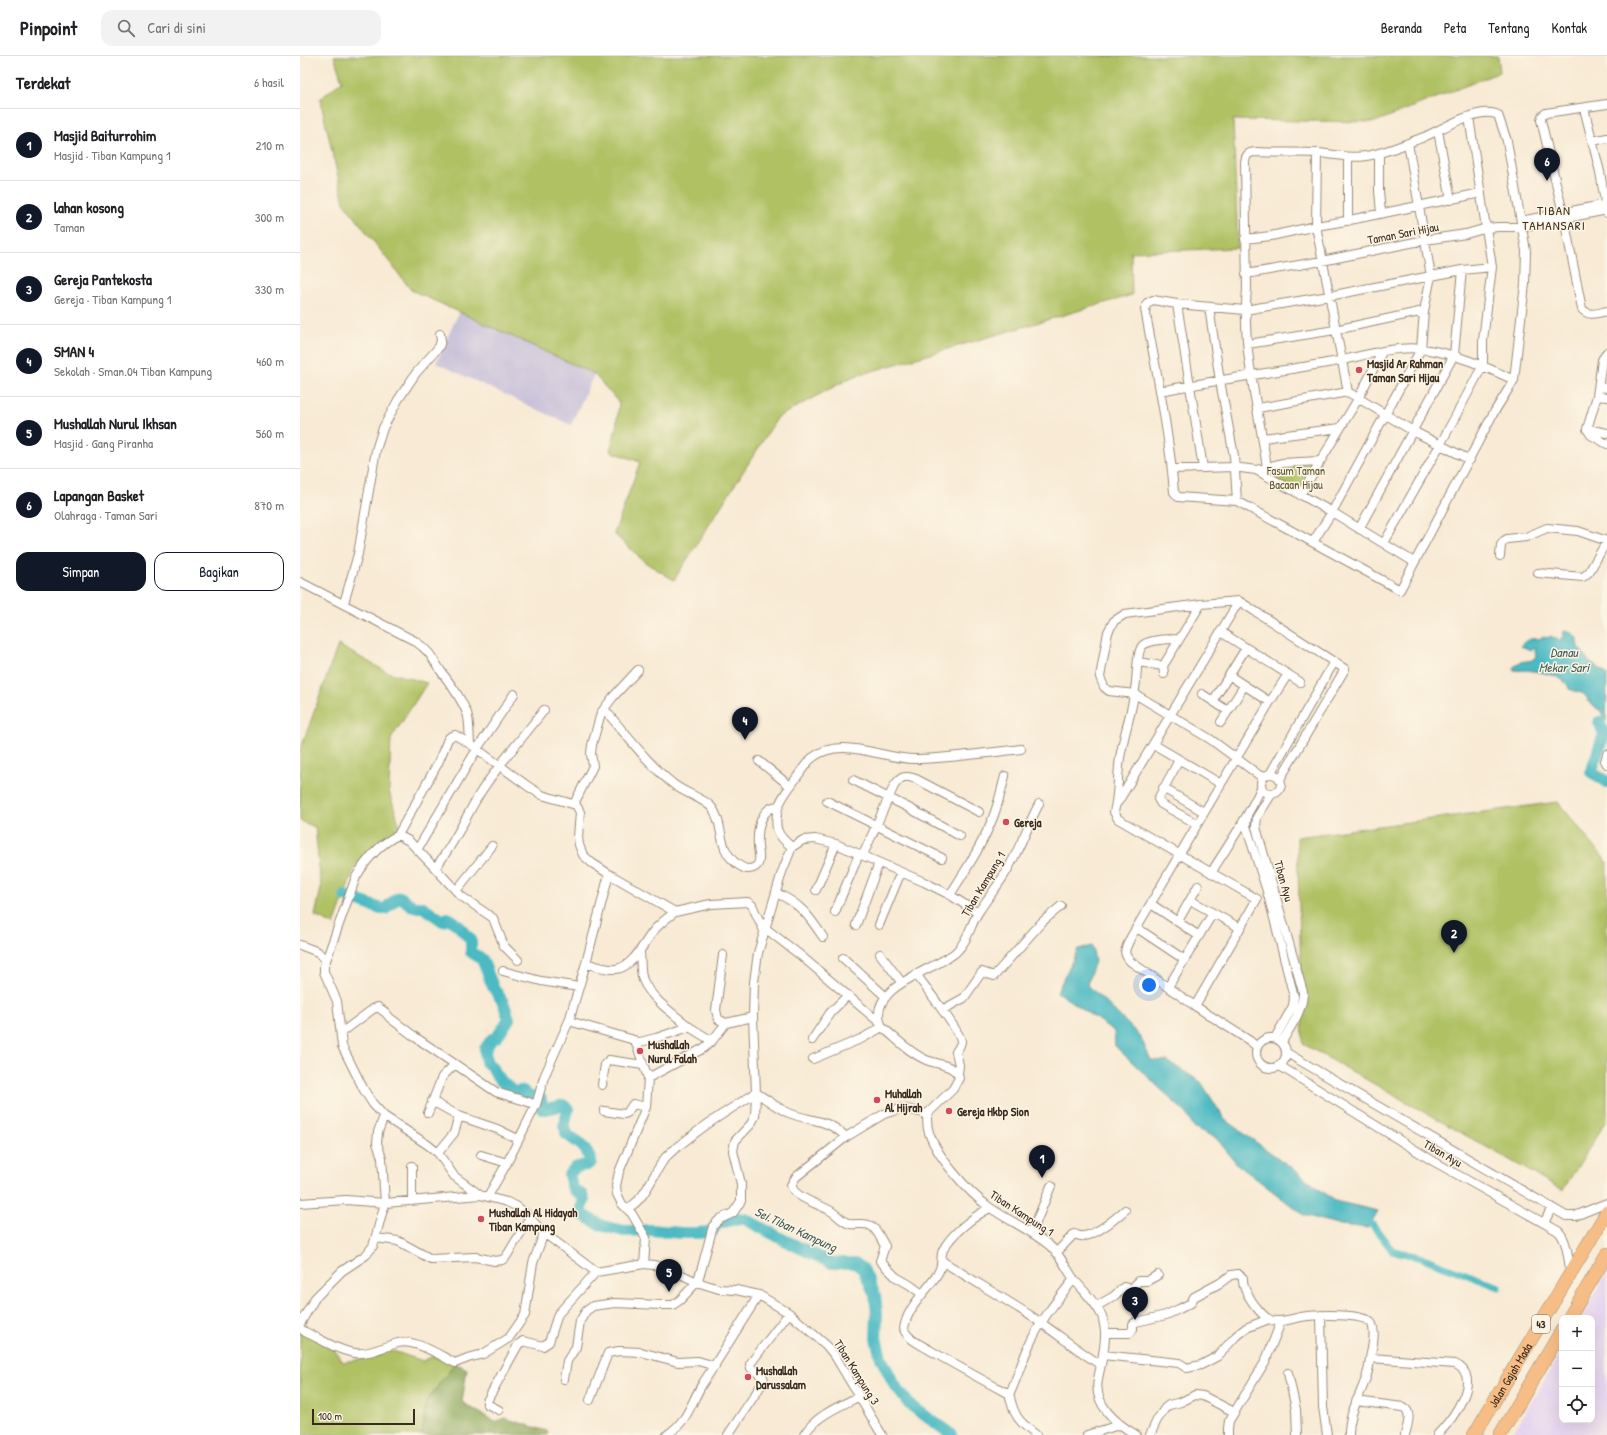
<!DOCTYPE html>
<html lang="id">
<head>
<meta charset="utf-8">
<style>
	:root { --surface:#fff; --page:#f2f2f2; --text:#202124; --muted:#757577; --line:#e0e0e0; --accent:#111827 }
	body { margin:0; font-family:"Patrick Hand",sans-serif; background:var(--page); color:var(--text) }
	.controls { position:absolute; right:12px; bottom:12px; display:grid; overflow:hidden; border-radius:8px; box-shadow:0 4px 16px #0002 }
	.controls button { width:36px; height:36px; display:grid; place-items:center; padding:0; border:0; border-bottom:1px solid var(--line); background:var(--surface); color:var(--text); font:20px sans-serif }
	.scale { position:absolute; left:12px; bottom:10px; width:103px; box-sizing:border-box; padding-left:4px; border:2px solid #3b2a1e; border-top:0; font-size:11px; line-height:14px; white-space:nowrap; color:#3b2a1e; -webkit-text-stroke:3px #fcf5e5; paint-order:stroke }
	.you { position:absolute; left:849px; top:929px; width:14px; height:14px; margin:-10px; border:3px solid #fff; border-radius:50%; background:#1a73e8; box-shadow:0 0 0 6px #1a73e833 }
	.badge { display:grid; place-items:center; width:26px; height:26px; border-radius:50%; background:var(--accent); color:#fff; font-size:13px; font-weight:700 }
	.pin { position:absolute; translate:-50% -33px; filter:drop-shadow(0 1px 2px #0008) }
	.pin::after { content:''; position:absolute; top:21px; width:14px; height:12px; background:inherit; clip-path:polygon(0 0,100% 0,50% 100%) }
	.list { margin:0; padding:0; list-style:none }
	h2 { display:flex; justify-content:space-between; align-items:center; height:52px; margin:0; padding:0 16px; font-size:17px }
	h2 small { font-size:13px; font-weight:400; color:var(--muted) }
	.list li { display:grid; grid-template-columns:26px 1fr auto; gap:12px; align-items:center; box-sizing:border-box; height:72px; padding:0 16px; border-top:1px solid var(--line) }
	.list b { display:block; font-size:15px; white-space:nowrap }
	.list p { margin:0; font-size:13px; white-space:nowrap; color:var(--muted) }
	.list em { font-size:13px; font-style:normal; color:var(--muted) }
	.actions { display:flex; gap:8px; padding:12px 16px }
	.actions a { flex:1; padding:9px 0; border:1px solid var(--accent); border-radius:12px; text-align:center; font-size:14px; color:var(--accent) }
	.actions .main { background:var(--accent); color:#fff }
	.icon { flex:none; width:22px; height:22px; fill:none; stroke:currentColor; stroke-width:2; stroke-linecap:round; stroke-linejoin:round }
	.map { position:relative; flex:none; width:1307px; height:1379px; overflow:hidden }
	header { display:flex; align-items:center; gap:24px; box-sizing:border-box; height:56px; padding:0 20px; background:var(--surface); border-bottom:1px solid var(--line) }
	header strong { font-size:19px }
	nav { display:flex; gap:22px; margin-inline-start:auto; font-size:14px }
	.search { width:280px; height:36px; background:var(--page); display:flex; align-items:center; gap:10px; box-sizing:border-box; padding:0 14px; border-radius:12px; color:var(--muted); font-size:15px }
	main { display:flex }
	aside { flex:1; background:var(--surface) }
	.map>svg:first-child { display:block }
</style>
</head>
<body>
<header>
<strong>Pinpoint</strong>
<div class="search"><svg class="icon" aria-label="search" viewBox="0 0 24 24"><circle cx="10" cy="10" r="6"/><path d="M15 15l6 6"/></svg>Cari di sini</div>
<nav><a>Beranda</a><a>Peta</a><a>Tentang</a><a>Kontak</a></nav>
</header>
<main>
<aside>
<h2>Terdekat<small>6 hasil</small></h2>
<ul class="list">
<li><span class="badge">1</span><div><b>Masjid Baiturrohim</b><p>Masjid · Tiban Kampung 1</p></div><em>210 m</em></li>
<li><span class="badge">2</span><div><b>lahan kosong</b><p>Taman</p></div><em>300 m</em></li>
<li><span class="badge">3</span><div><b>Gereja Pantekosta</b><p>Gereja · Tiban Kampung 1</p></div><em>330 m</em></li>
<li><span class="badge">4</span><div><b>SMAN 4</b><p>Sekolah · Sman.04 Tiban Kampung</p></div><em>460 m</em></li>
<li><span class="badge">5</span><div><b>Mushallah Nurul Ikhsan</b><p>Masjid · Gang Piranha</p></div><em>560 m</em></li>
<li><span class="badge">6</span><div><b>Lapangan Basket</b><p>Olahraga · Taman Sari</p></div><em>870 m</em></li>
</ul>
<div class="actions"><a class="main">Simpan</a><a>Bagikan</a></div>
</aside>
<div class="map">
<svg width="1307" height="1379" viewBox="0 0 1307 1379">
	<rect width="100%" height="100%" fill="#fcf5e5"/>
	<filter id="ink" filterUnits="userSpaceOnUse"><feTurbulence type="fractalNoise" baseFrequency=".025" numOctaves="2"/><feDisplacementMap in="SourceGraphic" scale="8" xChannelSelector="R" yChannelSelector="G"/><feConvolveMatrix kernelMatrix="1 2 1 2 8 2 1 2 1" color-interpolation-filters="sRGB"/></filter>
	<filter id="wash" filterUnits="userSpaceOnUse"><feTurbulence type="fractalNoise" baseFrequency=".012" numOctaves="4" result="noise"/><feDisplacementMap in="SourceGraphic" scale="16" xChannelSelector="R" yChannelSelector="G"/><feGaussianBlur stdDeviation="0.9" result="paint"/><feColorMatrix in="noise" values="0 0 0 0 0 0 0 0 0 0 0 0 0 0 0 0 0 1.4 0 .05"/><feComposite in="paint" operator="in"/></filter>
	<g filter="url(#wash)">
		<rect width="100%" height="100%" fill="#f8ead4"/>
		<!-- built -->
		<path fill="#e5d3f1" d="M1307 1217V1379H1212L1262 1294V1364H1292V1262H1281Z"/>
		<!-- industrial -->
		<path fill="#c7c0d9" d="M159 256 294 318 271 369 136 307Z"/>
		<!-- green -->
		<path fill="#afc164" stroke="#757641" d="M34 0H1198L1200 16 1075 66 933 64 938 192 831 196 832 239 552 321 478 361 374 524 346 507 314 478 340 406 310 395 316 372 319 347 294 318 111 234 44 147 20 43 42 25Z
			M1020 405 1000 439 959 414Z
			M38 589 87 616 127 627 91 683 89 735 100 771 56 808 34 869 15 860 21 832 15 771 0 765V695Z
			M1258 746 1307 806V1064L1263 1134 1003 988 997 781Z
			M0 1274 26 1283 43 1306 62 1303 84 1292 123 1305 133 1300 155 1307 126 1346 122 1379H0Z"/>
		<!-- forest -->
		<path fill="#8ba75a" stroke="#63683c" d="M155 1307 167 1313 162 1346 195 1366 204 1362 247 1375 248 1379H122L126 1346Z"/>
		<!-- water -->
		<path fill="#4cbac3" stroke="#447270" d="M1264 575C1268 576 1272 576 1275 580 1278 583 1277 584 1277 587 1277 589 1287 603 1289 605 1294 610 1301 614 1307 618L1306 665 1299 666 1302 663 1303 656 1293 650 1284 638 1269 633C1266 619 1239 616 1227 614 1223 614 1219 615 1214 614V611C1220 602 1229 608 1237 601L1235 596 1236 593 1235 592 1231 594 1221 590C1224 585 1228 583 1233 583L1234 581 1238 583 1245 581 1247 582 1251 580 1258 584H1261Z
			M792 890 795 905 787 928 840 980 851 1004 867 1005 901 1026 925 1064 992 1112 1035 1145 1078 1155 1068 1172 1041 1169 1004 1159 938 1109 916 1082 893 1071 887 1058 815 990 814 975 757 936 778 893Z"/>
		<g fill="none" stroke-linecap="round" stroke-linejoin="round">
			<!-- canal -->
			<path stroke="#4cbac3" stroke-width="7" d="M1071 1167 1092 1194 1126 1203 1199 1231"/>
			<!-- river -->
			<path stroke="#4cbac3" stroke-width="12" d="M1299 666 1304 678 1291 716 1307 726
				M45 840 81 853H85L96 843 100 841 114 851H123L143 865 148 862 158 869 171 884V896L182 903 193 931 203 946 209 963 197 981 192 983 185 993 186 1006 193 1012 197 1021 213 1036 223 1035 228 1040 241 1043 242 1053H247L263 1049 268 1053 264 1070 266 1074V1078C278 1086 288 1092 291 1106 282 1114 278 1105 269 1119L273 1133 282 1139 284 1145 279 1157 303 1170 324 1175 351 1174 381 1177H398L410 1176 418 1168 438 1162 445 1163 486 1185 532 1207H555L563 1213 575 1239 577 1258 576 1282 581 1302 594 1328 609 1348 652 1379"/>
		</g>
	</g>
	<g filter="url(#ink)">
		<g fill="none" stroke-linecap="round" stroke-linejoin="round">
			<defs>
				<path id="minor" d="M1307 48 1246 57 1242 60 1241 64 1263 157 1282 253C1289 261 1298 257 1307 255
					M1284 52 1300 116 1307 157
					M1138 75 1151 144
					M1292 85 1307 82
					M1017 97 1016 170 1048 336 1113 375 1170 404
					M1079 97V135L1081 157
					M1048 165V101
					M1221 165 1307 148
					M945 183 971 180 1016 170 1040 166 1181 137
					M946 218 1022 205 1125 184 1166 178 1187 172 1198 171H1221L1307 154
					M877 248 903 412
					M909 251 920 325 934 400 937 445
					M948 288 1035 274 1124 255
					M1307 296 1302 304 1297 340 1287 373 1291 379 1307 388
					M1299 331 1307 332
					M860 335C917 324 975 316 1033 306 1060 301 1095 289 1122 293 1155 297 1184 310 1214 324
					M1297 340 1307 341
					M958 352 1048 336
					M1287 373 1307 377
					M963 382 1040 372
					M967 412C959 353 941 292 947 233L945 106C946 98 949 96 957 96 978 97 998 96 1018 97 1034 98 1050 103 1066 100 1086 97 1105 88 1124 81 1141 74 1180 49 1198 59L1207 85 1226 195 1225 228 1214 324 1193 358 1100 534 937 445 878 441 874 436C869 375 856 314 845 253L847 247 853 244 877 248 945 254 1029 240 1162 214 1192 211
					M872 413 933 411 956 414 982 407 1020 405
					M956 414 1032 456 1114 506
					M1000 439 1058 343 1082 296
					M1059 473 1154 299 1162 214
					M1013 486 1032 456 1121 293 1124 255 1131 220 1108 87
					M1084 487 1140 389 1183 309V284L1192 211 1169 61
					M1200 500 1201 489 1204 485 1207 483 1226 481 1247 472 1278 475 1307 485 1289 516 1283 521 1238 517
					M0 526 115 585C132 597 132 603 143 618 152 630 161 642 167 657 170 666 169 678 170 688
					M44 547 58 498 76 394 83 372 98 344 116 317 139 291 141 285 140 278
					M921 576 1000 626
					M879 583C868 583 852 583 843 589 837 594 837 617 836 625 834 651 824 676 820 702 817 720 819 738 814 756L818 763 957 843 895 950
					M838 606 863 610 864 618
					M863 610 901 548
					M930 620 970 646
					M902 638 928 655
					M913 645 946 592
					M304 653C325 677 348 708 372 727 383 737 405 742 413 753 425 771 416 791 437 808 440 810 444 813 448 813 452 813 456 811 458 808 461 803 458 795 458 790 457 774 460 751 479 750
					M244 654C224 680 200 707 182 734 166 759 155 788 135 812L109 785 98 779C80 788 66 804 56 821L24 910V916L37 945 42 990 64 1034 73 1048 84 1060 128 1089 138 1097 154 1120 180 1139 207 1146 216 1150 225 1157 244 1177 296 1216 344 1208 354 1209 374 1215 397 1226 419 1233 436 1234 459 1239 489 1257 526 1289 535 1300 582 1379
					M921 666 944 630
					M1307 698 1305 705 1307 708
					M879 704 858 743 861 748 897 768
					M459 705 490 730
					M961 728a10 10 0 1 1 20 0a10 10 0 1 1-20 0Z
					M970 718 1034 606
					M963 722 910 683 835 638 809 635 804 631 800 621 808 576 814 565 825 558 901 548 939 545 1045 613 980 723
					M553 724 607 751 660 780
					M921 728 853 688 939 545
					M863 732 904 756
					M971 739 957 761 956 771 1003 936C1003 955 991 970 982 986
					M527 745 642 802
					M818 746 853 688
					M274 748 293 710 291 698 292 689 301 657 313 641 338 614
					M739 748C728 769 720 791 709 811 700 828 688 841 678 857 670 870 668 885 656 896 636 914 563 931 582 971 597 983 607 995 626 1004 637 1008 656 1009 659 1022L653 1033 627 1058C627 1063 627 1068 628 1073 634 1098 668 1136 689 1151 709 1165 731 1174 750 1190 760 1198 766 1212 773 1222 783 1235 795 1245 802 1260 804 1265 804 1270 805 1275 806 1291 801 1307 798 1323 793 1349 816 1367 836 1379
					M947 761 946 770 967 835 994 941 993 950 975 982
					M98 779 138 707 148 683 150 681 155 679 170 688 229 731 242 739 276 749 280 756 278 781 279 789 283 799 292 807 309 818 375 856C368 861 362 866 356 872 345 884 334 911 316 913 306 914 295 910 286 907L309 818
					M492 791C476 779 474 771 478 752 481 741 491 730 497 721 502 714 506 707 512 702 542 678 585 705 618 703 652 702 687 697 721 693
					M117 794 177 693 214 638
					M563 799 594 730C601 720 605 719 616 723L679 756
					M135 812 161 840 193 862 204 890 218 904
					M911 817C928 789 948 762 961 732
					M516 834 536 788
					M156 835 192 790
					M476 837C500 847 509 860 523 881
					M650 839C665 815 681 791 692 764 698 750 701 735 705 720
					M890 844 940 872
					M851 848 899 880
					M375 856 411 848 448 846 452 849 464 875
					M535 856 559 798
					M878 865 898 830
					M556 869 579 807
					M579 869 601 816
					M465 872 500 899 579 966
					M837 872 885 904
					M0 889 18 896 25 904
					M340 896C341 905 340 916 343 924 350 942 376 960 391 972
					M580 898 602 927
					M423 899 416 954 418 963 426 967
					M543 902 586 941
					M203 915 241 925 279 931
					M616 918C623 928 661 977 661 985 661 989 658 993 656 996L659 1009 658 1018
					M868 931 913 857
					M642 954 664 942 682 916 694 920 742 866 761 850
					M269 965 334 984 336 987 348 1022 346 1051 319 1116 316 1130 317 1138 322 1148 332 1158 346 1182 344 1208
					M41 977 73 953 78 951 86 957 90 962 115 981 196 1036C210 1041 223 1043 236 1049
					M956 997a15 15 0 1 1 30 0a15 15 0 1 1-30 0Z
					M512 984 530 957 548 939
					M336 987 356 982 386 972H391L412 985
					M957 991 950 985 895 950 831 906C821 896 826 893 831 881L921 728 970 646 988 618
					M987 997 1266 1160H1275L1307 1147
					M513 1003 563 982 582 971
					M980 1010 1133 1105 1258 1175C1268 1184 1268 1205 1271 1218
					M348 1022 404 992 412 985 426 967 453 961
					M302 1029 305 1008 309 1004 343 1009
					M132 1045 159 1060 154 1077 138 1097
					M304 1055 324 1058 327 1057 333 1048 346 1051
					M128 1057 142 1021 155 1008
					M159 1060 197 1073 218 1083
					M181 1099 207 1107
					M112 1110V1145
					M188 1140 207 1107 236 1049 244 1021 269 965 286 907
					M0 1147 46 1144 85 1147 180 1139
					M690 1152C674 1160 651 1178 643 1194 640 1201 643 1208 639 1215 630 1233 610 1247 605 1268 604 1271 604 1275 606 1277 610 1284 621 1289 628 1293 653 1308 679 1322 705 1336H709
					M327 1153C347 1142 352 1119 365 1102 372 1094 381 1088 389 1082 410 1065 433 1051 456 1037 467 1043 477 1052 489 1057 511 1066 527 1062 546 1081
					M1244 1167 1252 1151
					M732 1176 751 1130
					M76 1182 98 1185 131 1203 175 1201 195 1205 202 1204 206 1201 229 1163
					M756 1197 774 1178C778 1179 780 1181 784 1180 797 1178 815 1163 825 1154
					M642 1205C672 1224 702 1241 731 1260 755 1276 777 1294 801 1309
					M622 1238 610 1229 596 1221 580 1205 585 1190C581 1184 578 1174 571 1170 565 1166 557 1169 550 1168 542 1166 536 1157 529 1154 519 1148 494 1142 491 1129L496 1121 546 1081 584 1058 603 1052 627 1058
					M797 1250 814 1240 824 1231 831 1233 839 1225H847L858 1219
					M1021 1259 1023 1351 1027 1379
					M0 1268 15 1242 42 1215 66 1199 73 1190 85 1147 82 1102 77 1087 78 1076 84 1060
					M0 1272 5 1276C21 1283 38 1295 56 1297 69 1299 85 1290 98 1287 114 1282 141 1300 155 1307L168 1302 183 1298 209 1282 225 1259 233 1207 244 1177
					M805 1277H830L833 1273V1268L836 1266 866 1259 879 1253 891 1247 894 1241 920 1227 931 1219 938 1218 943 1222C942 1231 948 1239 953 1247 957 1252 964 1262 971 1264 981 1267 990 1263 1001 1261 1014 1259 1065 1256 1072 1268 1076 1277 1072 1293 1070 1302L1155 1308C1185 1321 1151 1365 1137 1379
					M803 1299 879 1307 887 1312 901 1309 918 1300 936 1280 946 1272 969 1263
					M988 1317 996 1353 997 1379
					M264 1323 267 1305 276 1291 280 1265 286 1255 293 1250 315 1247 361 1249H373L380 1244 397 1226 401 1215 413 1170 420 1163 433 1157 441 1145V1128L433 1095 435 1085 451 1068 455 1060 456 1037 453 961 454 926 458 897 482 816 492 791 503 784 515 783 536 788 624 826 650 839 678 857
					M290 1344 308 1297 319 1295 341 1296 378 1306 398 1305 415 1310
					M1056 1345 1103 1351C1113 1356 1107 1370 1105 1379
					M199 1354 187 1348V1345L218 1289 223 1285 243 1290 249 1286 258 1258 296 1216
					M367 1379C389 1364 390 1348 403 1327 422 1298 440 1268 459 1239
					M428 1379 464 1325 463 1321 451 1312 450 1308 489 1257
					M504 1379C515 1360 540 1350 558 1341
					M736 1379C718 1365 713 1359 709 1336L711 1335C717 1321 722 1306 728 1292 739 1266 757 1244 774 1223
					M787 1379 819 1369
					M850 1379 857 1364 865 1352 869 1349 881 1346 895 1339 903 1340 934 1356
					M928 1379V1372L929 1365 965 1306 981 1266
					M1049 1379C1048 1351 1069 1329 1070 1302"/>
				<g id="trunk">
					<path d="M1269 1262 1307 1198"/>
					<path id="s1" d="M1174 1379 1307 1156"/>
					<path d="M1200 1379 1262 1274"/>
				</g>
			</defs>
			<!-- minor casing -->
			<use href="#minor" stroke="#9a8a79" stroke-width="10"/>
			<!-- trunk casing -->
			<use href="#trunk" stroke="#9a8a79" stroke-width="14"/>
			<!-- minor -->
			<use href="#minor" stroke="#fff" stroke-width="8"/>
			<!-- trunk -->
			<use href="#trunk" stroke="#f6be86" stroke-width="13"/>
		</g>
	</g>
	<!-- markers -->
	<g fill="#d1495b" stroke="#fcf5e5" stroke-width="1.5">
		<circle cx="1059" cy="314" r="4"/>
		<circle cx="706" cy="766" r="4"/>
		<circle cx="340" cy="995" r="4"/>
		<circle cx="577" cy="1044" r="4"/>
		<circle cx="649" cy="1055" r="4"/>
		<circle cx="181" cy="1163" r="4"/>
		<circle cx="448" cy="1321" r="4"/>
	</g>
	<g text-anchor="middle" dominant-baseline="central" stroke-width="3" stroke-linejoin="round" paint-order="stroke">
		<!-- shield labels -->
		<rect fill="#fcf5e5" stroke="#75675a" stroke-width="1" x="1232" y="1259" width="18" height="18" rx="3"/>
		<g font-size="11" font-weight="bold" fill="#3b2a1e">
			<text x="1241" y="1268">43</text>
		</g>
		<!-- street labels -->
		<g font-size="12" fill="#3b2a1e" stroke="#fcf5e5">
			<text transform="translate(1103 177) rotate(-11)">Taman Sari Hijau</text>
			<text transform="translate(984 825) rotate(74)">Tiban Ayu</text>
			<text transform="translate(683 828) rotate(-59)">Tiban Kampung 1</text>
			<text transform="translate(1143 1097) rotate(30)">Tiban Ayu</text>
			<text transform="translate(722 1157) rotate(33)">Tiban Kampung 1</text>
			<text transform="translate(557 1316) rotate(58)">Tiban Kampung 3</text>
			<text stroke="none"><textPath href="#s1" startOffset="70">Jalan Gajah Mada</textPath></text>
		</g>
		<!-- poi labels -->
		<g font-size="12" font-weight="bold" fill="#3b2a1e" stroke="#fcf5e5" text-anchor="start">
			<text x="1067" y="307">Masjid Ar Rahman<tspan x="1067" dy="14">Taman Sari Hijau</tspan></text>
			<text x="714" y="766">Gereja</text>
			<text x="348" y="988">Mushallah<tspan x="348" dy="14">Nurul Falah</tspan></text>
			<text x="585" y="1037">Muhallah<tspan x="585" dy="14">Al Hijrah</tspan></text>
			<text x="657" y="1055">Gereja Hkbp Sion</text>
			<text x="189" y="1156">Mushallah Al Hidayah<tspan x="189" dy="14">Tiban Kampung</tspan></text>
			<text x="456" y="1314">Mushallah<tspan x="456" dy="14">Darussalam</tspan></text>
		</g>
		<!-- park labels -->
		<g font-size="12" fill="#5e5733" stroke="#fcf5e5">
			<text x="996" y="414">Fasum Taman<tspan x="996" dy="14">Bacaan Hijau</tspan></text>
		</g>
		<!-- neighbourhood labels -->
		<g font-size="13" letter-spacing="1" fill="#3b2a1e" stroke="#fcf5e5">
			<text x="1254" y="154">TIBAN<tspan x="1254" dy="15">TAMANSARI</tspan></text>
		</g>
		<!-- water labels -->
		<g font-size="13" font-style="italic" fill="#415c58" stroke="#fcf5e5">
			<text x="1264" y="596">Danau<tspan x="1264" dy="15">Mekar Sari</tspan></text>
			<text transform="translate(496 1173) rotate(25)">Sei.Tiban Kampung</text>
		</g>
	</g>
</svg>
<div class="controls">
<button>+</button>
<button>−</button>
<button><svg class="icon" aria-label="locate" viewBox="0 0 24 24"><circle cx="12" cy="12" r="6"/><path d="M12 2v4M12 18v4M2 12h4M18 12h4"/></svg></button>
</div>
<div class="scale">100 m</div>
<div class="you"></div>
<div class="pin badge" style="left:742px;top:1122px">1</div>
<div class="pin badge" style="left:1154px;top:897px">2</div>
<div class="pin badge" style="left:835px;top:1264px">3</div>
<div class="pin badge" style="left:445px;top:684px">4</div>
<div class="pin badge" style="left:369px;top:1236px">5</div>
<div class="pin badge" style="left:1247px;top:125px">6</div>
</div>
</main>
</body>
</html>
